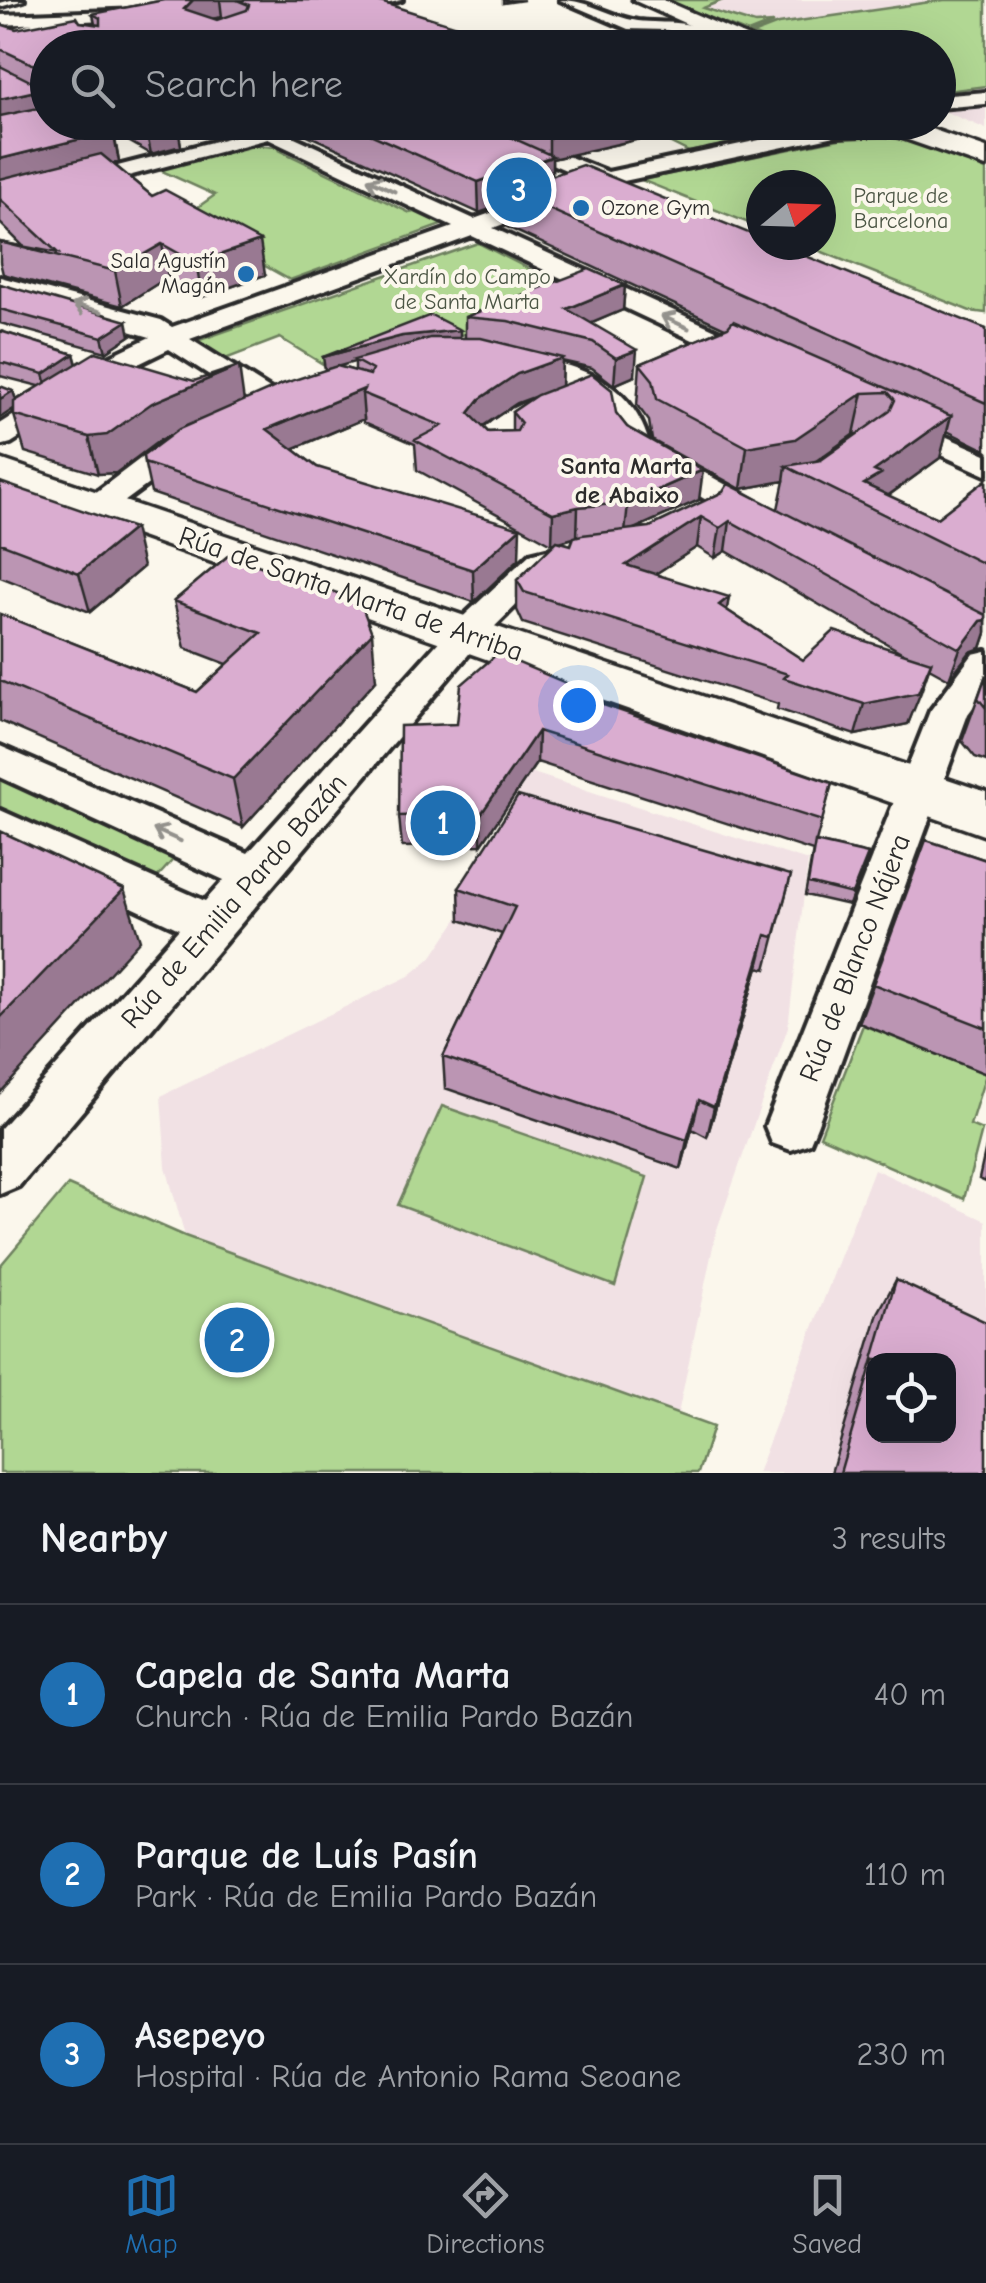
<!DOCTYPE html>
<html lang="en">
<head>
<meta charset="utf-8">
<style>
	:root { --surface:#171b24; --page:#20242c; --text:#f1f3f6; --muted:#9ea1a6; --line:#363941; --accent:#1f6fb2 }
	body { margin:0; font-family:"Comic Neue",sans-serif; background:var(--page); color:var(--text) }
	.controls { position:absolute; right:30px; bottom:30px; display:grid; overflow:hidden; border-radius:20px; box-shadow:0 10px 40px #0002 }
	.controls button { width:90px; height:90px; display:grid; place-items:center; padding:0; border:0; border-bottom:2px solid var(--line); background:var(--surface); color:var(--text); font:50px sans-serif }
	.compass { position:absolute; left:746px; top:170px; width:90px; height:90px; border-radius:50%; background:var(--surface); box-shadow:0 10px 40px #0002; rotate:71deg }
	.you { position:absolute; left:578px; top:705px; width:35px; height:35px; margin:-25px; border:8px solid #fff; border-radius:50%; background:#1a73e8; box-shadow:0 0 0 15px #1a73e833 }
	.badge { display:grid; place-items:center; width:65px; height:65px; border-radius:50%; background:var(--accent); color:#fff; font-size:32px; font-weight:700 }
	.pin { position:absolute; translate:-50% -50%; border:5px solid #fff; box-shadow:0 2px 10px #0006 }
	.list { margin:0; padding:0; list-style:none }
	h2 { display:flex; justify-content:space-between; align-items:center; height:130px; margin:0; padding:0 40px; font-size:42px }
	h2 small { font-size:32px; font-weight:400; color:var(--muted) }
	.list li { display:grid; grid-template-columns:65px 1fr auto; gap:30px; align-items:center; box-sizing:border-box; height:180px; padding:0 40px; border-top:2px solid var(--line) }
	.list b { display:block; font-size:38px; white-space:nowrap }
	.list p { margin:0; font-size:32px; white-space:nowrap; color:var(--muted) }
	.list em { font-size:32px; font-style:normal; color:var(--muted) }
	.icon { flex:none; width:55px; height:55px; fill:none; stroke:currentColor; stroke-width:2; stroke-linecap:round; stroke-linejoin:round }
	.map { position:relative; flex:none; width:986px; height:1473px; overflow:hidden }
	.search { position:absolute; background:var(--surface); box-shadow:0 10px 40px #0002; left:30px; right:30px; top:30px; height:110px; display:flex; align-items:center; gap:25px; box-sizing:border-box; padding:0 35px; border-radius:55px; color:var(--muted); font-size:38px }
	.sheet { height:670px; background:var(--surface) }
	nav { display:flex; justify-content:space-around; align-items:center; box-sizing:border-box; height:140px; border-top:2px solid var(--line); background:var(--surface); font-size:28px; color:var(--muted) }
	nav a { display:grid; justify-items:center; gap:5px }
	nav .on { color:var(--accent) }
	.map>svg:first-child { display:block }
</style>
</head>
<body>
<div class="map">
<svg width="986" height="1473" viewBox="0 0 986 1473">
	<rect width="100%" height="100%" fill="#fbf7ec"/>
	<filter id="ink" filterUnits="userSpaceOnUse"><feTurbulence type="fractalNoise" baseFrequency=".01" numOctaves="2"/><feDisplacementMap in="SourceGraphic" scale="20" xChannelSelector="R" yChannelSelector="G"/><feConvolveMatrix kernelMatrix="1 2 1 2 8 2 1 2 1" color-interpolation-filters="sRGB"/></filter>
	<g filter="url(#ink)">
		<!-- built -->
		<path fill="#f1e1e4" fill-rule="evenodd" d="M664 0H986V129L939 109 938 48 784 47Z
			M511 766 808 861 788 1027 716 1232 678 1414 185 1236 166 1167 161 1096 409 976 431 958 510 841 503 779Z
			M874 1169 986 1221V1473H757ZM874 1360H948V1436H874Z"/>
		<!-- green -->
		<path fill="#b1d793" stroke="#6e815f" stroke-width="2.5" d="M664 0H723L703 8 755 24 773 23 748 33Z
			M944 0H986V86L939 92 938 48 784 47 752 34 778 24Z
			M731 122 754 123 778 134 689 152 661 138Z
			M853 136C902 133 941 151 986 170V313L970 311 805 245H821V185H761V228L641 180Z
			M252 145 289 148 281 151 410 213 422 210 444 224 290 280 181 219 215 195 153 167Z
			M478 243 570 290 454 338 326 366 280 338 220 361 194 342Z
			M0 769 180 852 153 882 0 811Z
			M863 1025 986 1074 970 1125 982 1130 964 1199 820 1136Z
			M442 1106 647 1177 615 1286 398 1205Z
			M68 1185 185 1236 713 1427 698 1473H0V1266Z"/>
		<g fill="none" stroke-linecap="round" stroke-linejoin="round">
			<defs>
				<path id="lane" d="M11 0H24L0 7V3Z
					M387 0H402L361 10 357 8Z
					M44 16 51 18 43 26 0 37V31L37 22Z"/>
				<path id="street" d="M560 0C589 0 610 17 638 21 664 24 693 19 715 36L707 41 666 30 628 29Z
					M141 10 147 12V18L0 25V15Z
					M986 92V104L938 108V96Z
					M238 122 288 126V134L474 219 587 179 453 122H481L608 172 835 124 894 122 902 128 892 134 835 136 624 181 622 187 606 186 493 228 766 353 770 359 766 365H746L472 236 190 339 284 398 288 404 284 410H264L169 349 122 372 11 443 0 446V424L102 360 150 337 0 293V277L161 320 172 327 453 227 268 139 0 210V196L251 132Z
					M508 352C571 364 629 375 649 442L777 513 781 520 777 527H753L627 454 613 417 589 396 546 377 498 366 494 360Z
					M562 390 572 393 576 399 572 405 538 418 505 441 517 453 513 459H491L473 442C491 414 531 398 562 390Z
					M894 414 986 454V475L884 429 879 423 884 417Z
					M192 432 203 435 207 441 109 513H87L82 506 87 499 161 443Z
					M559 547 571 550 576 557 571 564 554 568 479 642 19 1186 0 1194V1129L179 929 0 845V810L205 901 224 880 0 777V746L248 853 453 626 530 554Z
					M986 651V690L968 714 817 1126 810 1143 791 1150 772 1143 765 1126 930 711 973 654Z"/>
				<path id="secondary" d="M0 459 986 792V836L0 487Z"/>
				<path id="primary" d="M633 0H663L773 48H740Z
					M911 122 986 148V167L894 135 890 129 894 123Z"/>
			</defs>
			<!-- lane casing -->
			<use href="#lane" stroke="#2b2b2b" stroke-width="8"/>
			<!-- street casing -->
			<use href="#street" stroke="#2b2b2b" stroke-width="8"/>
			<!-- secondary casing -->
			<use href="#secondary" stroke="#2b2b2b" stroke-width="7"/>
			<!-- primary casing -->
			<use href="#primary" stroke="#2b2b2b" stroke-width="7"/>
			<!-- lane -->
			<use href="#lane" fill="#fbf7ec" fill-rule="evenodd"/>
			<!-- street -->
			<use href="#street" fill="#fbf7ec" fill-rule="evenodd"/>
			<!-- secondary -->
			<use href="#secondary" fill="#fbf7ec" fill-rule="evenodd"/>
			<!-- primary -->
			<use href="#primary" fill="#fbf7ec" fill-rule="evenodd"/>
		</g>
		<!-- wall -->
		<path fill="#bb95b3" stroke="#2b2b2b" stroke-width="2.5" fill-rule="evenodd" d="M164 0H374L48 48V122H177L181 146 151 154 114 133 119 162 112 163 152 196 265 275 202 297 168 277 122 306 3 274 0 262V242L24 247 0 223V24L16 29 80 22 95 24 93 14Z
			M183 122H242L243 130 212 138Z
			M288 122H689L688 128 552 159V176L986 329V450L947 431 940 458 888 496 937 518 986 480V633L981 648 970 652 949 679 929 668 908 724 855 735 777 709 778 704 523 623 517 610V580L556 543 552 544 417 470 415 444 364 422V419L293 449 317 467 519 559 474 602 151 493 143 456 172 434 160 440 116 473 98 474 25 452 14 415 13 391 16 400 39 386 0 376V331L74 354 77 364 244 401 331 368 323 357 465 338V317L625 285 623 310 592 323 635 376 614 385 592 368 562 361 561 386 616 413 627 427 699 500 636 528 650 527 723 492 778 509 784 481 741 489 652 440 649 421 637 405 640 364 725 328 507 227 508 203 479 213 292 128ZM355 361V371L338 366ZM536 396 512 412V431L488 432 482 426 517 403ZM854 434H858L821 460 815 461ZM573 538 571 545 560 542ZM697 547 715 558 726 551 903 653 803 660 727 610 655 574Z
			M0 284 130 336 106 352 0 323Z
			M0 482 143 567 90 612 0 577Z
			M229 555 376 680 243 827 0 721V614L197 692 227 664 185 648 174 601Z
			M986 675V761L975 757 962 741Z
			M577 696 832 783 816 842 868 854 849 905 805 895 813 851 537 762 481 845 402 847 399 816 457 724Z
			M926 840 986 860V1074L859 1023Z
			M791 875 766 969 758 967 707 1137 692 1129 681 1169 445 1088 443 1057 502 934 460 920 459 888Z
			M986 1147V1182L979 1179Z
			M896 1280 986 1473H831L878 1313Z"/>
		<!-- shaded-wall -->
		<path fill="#997992" stroke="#2b2b2b" stroke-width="2.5" d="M193 0H220L222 17 200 21 184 9Z
			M503 0H524L503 3Z
			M40 90 47 118 0 130V99Z
			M151 122H177L181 146 151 154 145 124Z
			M209 122H242L243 130 212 138Z
			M581 122H689L688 128 552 159V187L508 191V203L479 213 478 182 549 158V129Z
			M703 122H731L702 129Z
			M113 131 119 162 0 192V159Z
			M260 241 265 275 202 297 196 263Z
			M162 244 168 277 122 306 115 271Z
			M625 285 623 310 566 334 567 309Z
			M127 321 130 336 106 352 102 337Z
			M460 330V342L403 349 325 370 323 357 402 336Z
			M637 350 635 376 614 385 616 358Z
			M74 354 78 369 48 389 44 374Z
			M562 358 561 387 517 403 480 428 469 413 480 399 517 374Z
			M239 366 244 402 160 440 116 473 98 474 89 437 152 403Z
			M364 389 362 393 364 419 271 458 267 429Z
			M13 391 18 406 0 418V399Z
			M863 393 854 434 799 473 786 466 784 481 741 489 747 447Z
			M951 416 940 458 872 507 864 484 874 471Z
			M703 470 699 500 625 533 628 503Z
			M578 507 577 537 552 544 553 513Z
			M701 517 697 547 623 595 626 565Z
			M730 521 726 551 715 558 720 528Z
			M134 528 143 567 90 612 79 573Z
			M520 528 519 559 474 602 473 570Z
			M729 597 724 628 719 605Z
			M986 620V633L981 648 970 652 949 679 960 649 981 621Z
			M372 633 376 680 243 827 233 779Z
			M931 662 921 692 908 724 855 735 864 704Z
			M538 731 537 762 481 845V814Z
			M124 889 140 940 0 1093V1018Z
			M766 935 758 967 707 1137 714 1107Z
			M699 1100 692 1129 681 1169 687 1140Z"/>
		<!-- building -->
		<path fill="#daadd0" stroke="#2b2b2b" stroke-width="2.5" fill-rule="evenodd" d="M164 0H193L184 9 217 20 247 10 249 5 237 0H374L460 27 501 48H48V90H40L0 99V66L44 88 43 69 0 49V24L16 29 77 17 80 22 100 25V18L93 14Z
			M727 41 744 48H724Z
			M48 106V122H98L113 131 0 159V116Z
			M343 122H477L553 156 478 182Z
			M532 122H581L549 129Z
			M101 154 152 196 165 190 260 241 196 263 162 244 115 271 0 242 58 253 0 199V179Z
			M582 165 761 238V245H779L986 329V403L508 191Z
			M589 269 625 285 567 309 637 350 616 358 593 342 508 321 465 317Z
			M0 284 127 321 102 337 0 309Z
			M431 315 460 330 402 336 323 357Z
			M733 321 951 416 874 471 881 474 864 484 937 518 986 480V565L786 466 821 460 890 411 895 400 888 392 863 393 795 439 747 447 657 399 653 380 640 364 728 327Z
			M0 331 74 354 44 374 0 362Z
			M430 338H481L562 358 517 374 480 399 469 413 488 432 517 431 521 423 512 412 537 395 592 374 612 390 616 413 627 427 703 470 628 503 578 507 553 513 415 440 442 426 362 393 364 389 267 429 317 467 520 528 473 570 144 463 143 456 179 429 282 384 337 366 370 375 372 370 354 360Z
			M96 352 194 381 239 366 152 403 107 435 89 437 14 415V402Z
			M0 386 13 391 0 399Z
			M0 482 134 528 79 573 0 543Z
			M728 484 986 615V620L981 621 960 649 730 521 720 528 701 517 626 565 729 597 719 605 803 660 834 631 931 662 918 693 864 704 784 678 788 674 524 592 517 580 557 541 571 545 574 537 582 535 650 527 723 492Z
			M229 555 360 601 372 633 233 779 0 681V614L197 692 261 633 174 601Z
			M497 654 578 688 571 694 832 783 822 821 538 731 481 814 399 816 400 726 457 724 461 685Z
			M986 675V708L978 698Z
			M518 796 791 875 774 937 766 935 714 1107 699 1100 687 1140 443 1057 515 907 459 888Z
			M0 831 124 889 0 1018Z
			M926 840 986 860V1028L873 984Z
			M815 842 868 854 852 894 808 883Z
			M896 1280 986 1322V1473H840ZM874 1360H948V1436H874Z"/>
		<!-- one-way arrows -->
		<defs><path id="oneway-shaft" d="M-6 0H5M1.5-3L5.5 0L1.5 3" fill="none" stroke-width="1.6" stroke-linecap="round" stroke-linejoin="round" transform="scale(2.5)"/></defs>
		<g stroke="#93918c">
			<use href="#oneway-shaft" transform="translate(381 185) rotate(-155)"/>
			<use href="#oneway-shaft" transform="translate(87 308) rotate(-165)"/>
			<use href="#oneway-shaft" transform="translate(675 322) rotate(-155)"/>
			<use href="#oneway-shaft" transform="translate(167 835) rotate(-156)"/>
		</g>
	</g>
	<!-- markers -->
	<g fill="#1f6fb2" stroke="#fbf7ec" stroke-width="4">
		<circle cx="581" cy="208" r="10"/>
		<circle cx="246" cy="274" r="10"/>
	</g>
	<g text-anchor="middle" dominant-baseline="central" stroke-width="8" stroke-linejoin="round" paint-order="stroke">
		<!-- far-park labels -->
		<g font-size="22" fill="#4c5645" stroke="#fbf7ec">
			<text x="901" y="196">Parque de<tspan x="901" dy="25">Barcelona</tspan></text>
			<text x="467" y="277">Xardín do Campo<tspan x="467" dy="25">de Santa Marta</tspan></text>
		</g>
		<!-- far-poi labels -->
		<g font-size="22" fill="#2b2b2b" stroke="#fbf7ec" text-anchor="start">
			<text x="601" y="208">Ozone Gym</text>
			<text x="226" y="261" text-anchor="end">Sala Agustín<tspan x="226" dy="25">Magán</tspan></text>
		</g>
		<!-- far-neighbourhood labels -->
		<g font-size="25" font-weight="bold" fill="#2b2b2b" stroke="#fbf7ec">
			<text x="627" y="465">Santa Marta<tspan x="627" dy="29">de Abaixo</tspan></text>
		</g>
		<!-- street labels -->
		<g font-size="28" fill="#2b2b2b" stroke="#fbf7ec">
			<text transform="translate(351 594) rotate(19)">Rúa de Santa Marta de Arriba</text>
			<text transform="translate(234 901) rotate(-49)">Rúa de Emilia Pardo Bazán</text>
			<text transform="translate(855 958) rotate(-69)">Rúa de Blanco Nájera</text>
		</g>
	</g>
</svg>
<div class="controls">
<button><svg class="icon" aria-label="locate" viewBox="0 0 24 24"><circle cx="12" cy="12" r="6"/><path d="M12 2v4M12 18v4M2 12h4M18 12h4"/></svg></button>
</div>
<svg class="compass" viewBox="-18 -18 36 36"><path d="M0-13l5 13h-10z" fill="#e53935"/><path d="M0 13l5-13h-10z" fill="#9ea1a6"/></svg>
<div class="you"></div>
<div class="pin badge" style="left:443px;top:823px">1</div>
<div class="pin badge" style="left:237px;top:1340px">2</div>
<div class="pin badge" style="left:519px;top:190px">3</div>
<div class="search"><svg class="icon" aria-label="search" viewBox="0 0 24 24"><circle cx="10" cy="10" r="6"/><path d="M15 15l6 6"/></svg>Search here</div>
</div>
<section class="sheet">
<h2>Nearby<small>3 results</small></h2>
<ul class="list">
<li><span class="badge">1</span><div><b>Capela de Santa Marta</b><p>Church · Rúa de Emilia Pardo Bazán</p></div><em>40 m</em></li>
<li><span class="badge">2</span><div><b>Parque de Luís Pasín</b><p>Park · Rúa de Emilia Pardo Bazán</p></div><em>110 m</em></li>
<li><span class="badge">3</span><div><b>Asepeyo</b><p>Hospital · Rúa de Antonio Rama Seoane</p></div><em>230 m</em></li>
</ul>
</section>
<nav>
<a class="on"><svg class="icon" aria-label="map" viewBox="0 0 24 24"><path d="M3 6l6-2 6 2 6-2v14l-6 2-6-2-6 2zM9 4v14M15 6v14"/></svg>Map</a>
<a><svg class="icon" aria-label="directions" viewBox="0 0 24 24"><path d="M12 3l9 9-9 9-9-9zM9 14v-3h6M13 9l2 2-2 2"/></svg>Directions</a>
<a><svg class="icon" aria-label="saved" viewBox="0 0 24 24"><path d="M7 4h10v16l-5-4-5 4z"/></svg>Saved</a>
</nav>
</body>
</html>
